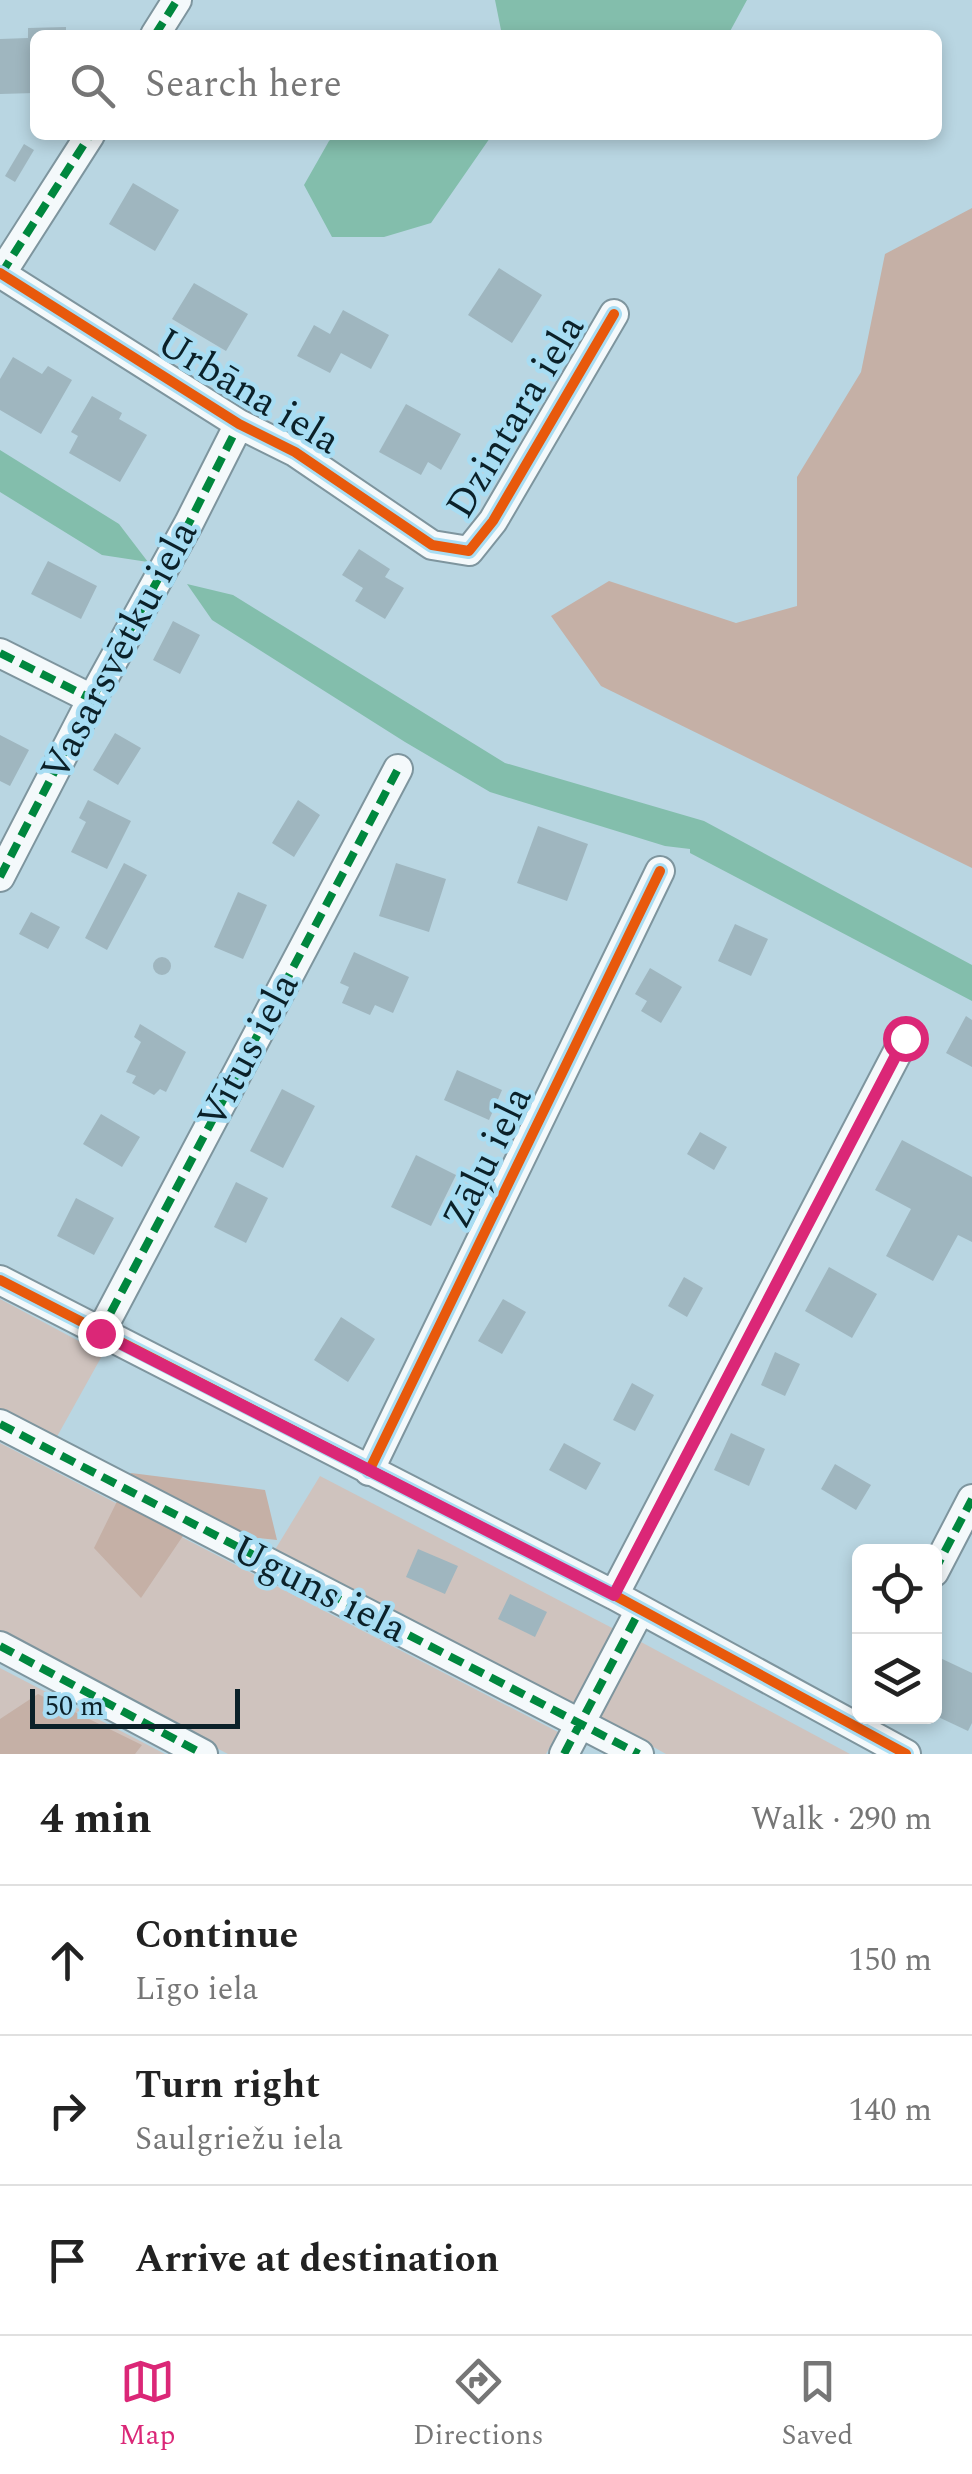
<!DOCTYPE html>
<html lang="en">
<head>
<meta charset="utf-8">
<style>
	:root { --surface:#fff; --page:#f6f6f6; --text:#222; --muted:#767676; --line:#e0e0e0; --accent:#db2777 }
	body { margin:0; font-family:Spectral,serif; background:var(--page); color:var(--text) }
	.controls { position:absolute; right:30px; bottom:30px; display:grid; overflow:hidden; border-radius:15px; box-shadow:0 5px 15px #0003 }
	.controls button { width:90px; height:90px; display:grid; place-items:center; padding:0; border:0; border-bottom:2px solid var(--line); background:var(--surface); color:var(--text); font:50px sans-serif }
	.scale { position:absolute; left:30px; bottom:25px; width:210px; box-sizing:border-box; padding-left:10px; border:5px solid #0b2129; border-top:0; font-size:28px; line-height:35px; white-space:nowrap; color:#0b2129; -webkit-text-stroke:8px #a8ddf3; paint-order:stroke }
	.stop { position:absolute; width:30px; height:30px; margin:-22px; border:8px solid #db2777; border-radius:50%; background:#fff }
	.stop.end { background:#db2777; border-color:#fff; box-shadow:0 2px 10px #0008 }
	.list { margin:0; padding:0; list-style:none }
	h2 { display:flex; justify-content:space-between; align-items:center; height:130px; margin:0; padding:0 40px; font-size:42px }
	h2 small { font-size:32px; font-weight:400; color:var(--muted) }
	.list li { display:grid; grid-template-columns:65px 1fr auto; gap:30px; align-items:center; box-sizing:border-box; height:150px; padding:0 40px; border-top:2px solid var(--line) }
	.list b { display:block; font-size:38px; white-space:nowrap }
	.list p { margin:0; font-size:32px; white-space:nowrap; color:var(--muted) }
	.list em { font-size:32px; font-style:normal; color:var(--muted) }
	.icon { flex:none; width:55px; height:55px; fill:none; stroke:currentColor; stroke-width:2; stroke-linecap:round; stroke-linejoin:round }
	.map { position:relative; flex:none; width:972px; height:1754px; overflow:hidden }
	.search { position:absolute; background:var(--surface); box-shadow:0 5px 15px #0003; left:30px; right:30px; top:30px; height:110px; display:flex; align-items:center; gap:25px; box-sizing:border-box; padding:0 35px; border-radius:15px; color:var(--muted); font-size:38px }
	.sheet { height:580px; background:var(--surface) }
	nav { display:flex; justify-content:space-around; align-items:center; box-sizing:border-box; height:140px; border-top:2px solid var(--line); background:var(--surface); font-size:28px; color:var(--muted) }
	nav a { display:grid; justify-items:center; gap:5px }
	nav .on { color:var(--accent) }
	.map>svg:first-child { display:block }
</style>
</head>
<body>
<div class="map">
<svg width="972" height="1754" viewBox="0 0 972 1754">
	<rect width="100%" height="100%" fill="#b9d6e2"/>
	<!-- green -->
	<path fill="#cfc3be" d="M0 1299 103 1354 54 1442 0 1412Z
		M0 1443 558 1732 546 1754H228L0 1635Z
		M320 1476 616 1630 572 1708 273 1553Z
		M641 1642 850 1754H666L600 1717Z
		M0 1668 165 1754H0Z"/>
	<!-- forest -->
	<path fill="#c5b0a6" d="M972 208V868L601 686 551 616 609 581 736 623 797 606V477L861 372 885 254Z
		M131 1473 265 1490 277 1540 187 1530 141 1598 94 1548Z
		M38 1694 142 1745 135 1754H0V1719Z"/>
	<!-- water -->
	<path fill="#83beac" d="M495 0H747L728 35H502Z
		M335 135H492L431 223 384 237H332L304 185 329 141Z
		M0 450 119 524 148 562 102 555 0 492Z
		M187 584 233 595 505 763 704 821 972 965V1001L690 853V849L665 846 490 792 405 742 212 620Z"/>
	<!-- building -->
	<path fill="#9fb6bf" d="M66 27V35H35V93L0 94V39L28 38V28Z
		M24 144 34 150 15 182 5 176Z
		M133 183 179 210 155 251 109 224Z
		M499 268 542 295 512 343 468 315Z
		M194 283 248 314 226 351 172 319Z
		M343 310 389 335 371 369 341 353 330 373 297 356 314 325 330 334Z
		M13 357 42 374 48 366 72 380 41 434 0 410V379Z
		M92 396 122 413 119 419 147 435 120 482 69 453 78 436 71 432Z
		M406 404 461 434 441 470 428 462 421 475 379 452Z
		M359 549 390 569 385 577 404 588 385 619 355 601 363 588 342 575Z
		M48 561 97 586 81 619 31 594Z
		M173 621 200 635 180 674 153 660Z
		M115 733 141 748 118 785 93 770Z
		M0 735 29 750 10 786 0 781Z
		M88 800 131 821 107 869 71 852 86 822 79 818Z
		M298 800 320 815 294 857 272 843Z
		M538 826 588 844 567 901 517 883Z
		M124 863 147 875 107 950 85 938Z
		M396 863 446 879 429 932 379 916Z
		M238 892 267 905 243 959 214 947Z
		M31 912 60 927 48 949 19 934Z
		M735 924 768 939 751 976 718 961Z
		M354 952 409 977 393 1013 375 1005 370 1015 342 1003 349 987 340 983Z
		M153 966a9 9 0 1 1 18 0a9 9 0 1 1-18 0Z
		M650 968 682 987 661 1023 641 1011 647 1001 635 994Z
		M966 1016 972 1020V1067L946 1053Z
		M140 1024 186 1052 166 1092 160 1089 154 1095 132 1083 136 1076 126 1072 141 1042 134 1037Z
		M457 1070 502 1090 489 1120 444 1100Z
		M282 1089 315 1106 283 1168 250 1151Z
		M101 1114 140 1137 122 1167 83 1144Z
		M700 1132 727 1147 714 1170 687 1154Z
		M902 1140 972 1177V1242L958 1235 933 1281 886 1256 911 1209 875 1190Z
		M416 1155 456 1175 431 1226 391 1207Z
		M236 1182 268 1198 246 1243 214 1227Z
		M76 1198 114 1218 94 1255 57 1236Z
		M829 1267 877 1294 852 1338 805 1311Z
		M684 1277 703 1288 687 1317 668 1306Z
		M503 1299 526 1312 502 1354 478 1341Z
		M341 1317 375 1339 348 1382 314 1360Z
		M775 1352 800 1364 785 1396 761 1385Z
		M632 1383 654 1395 635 1431 613 1420Z
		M731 1433 765 1449 749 1486 714 1470Z
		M564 1443 601 1463 586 1490 549 1470Z
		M835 1464 871 1485 856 1510 821 1489Z
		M418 1549 458 1566 445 1594 406 1577Z
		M510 1594 547 1612 535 1637 498 1619Z
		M938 1657 972 1673V1723L968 1731 934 1715V1665Z"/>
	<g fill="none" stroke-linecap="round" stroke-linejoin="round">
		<defs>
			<path id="minor" d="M155 35 177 0
				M0 273 239 424 295 452 432 545 469 551 493 521 614 314
				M1 274 90 135
				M0 653 92 699
				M0 877 92 699 189 523 239 424
				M0 1280 614 1595 906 1754
				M100 1333 398 769
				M0 1424 639 1754
				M369 1471 660 871
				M934 1572 972 1499
				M614 1595 905 1038
				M0 1646 203 1754
				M564 1754 640 1610"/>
		</defs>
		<!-- minor casing -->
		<use href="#minor" stroke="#7e959e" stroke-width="32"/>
		<!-- minor -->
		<use href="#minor" stroke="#f4f9fb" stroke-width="28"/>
		<!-- quiet -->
		<path stroke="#00873e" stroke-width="8" stroke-dasharray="15 8" stroke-linecap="butt" d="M155 35 177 0
			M1 274 90 135
			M0 653 92 699
			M0 877 92 699 189 523 239 424
			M100 1333 398 769
			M0 1424 639 1754
			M934 1572 972 1499
			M614 1595 905 1038
			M0 1646 203 1754
			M564 1754 640 1610"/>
		<defs>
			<path id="cycleway" d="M0 273 239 424 295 452 432 545 469 551 493 521 614 314
				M0 1280 614 1595 906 1754
				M369 1471 660 871"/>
		</defs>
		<!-- cycleway casing -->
		<use href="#cycleway" stroke="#a8ddf3" stroke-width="16"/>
		<!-- cycleway -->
		<use href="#cycleway" stroke="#e8590c" stroke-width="10"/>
	</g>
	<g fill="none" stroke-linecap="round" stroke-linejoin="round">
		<!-- route -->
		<path stroke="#db2777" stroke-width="12" d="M100 1333 614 1595 905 1038"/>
	</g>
	<g text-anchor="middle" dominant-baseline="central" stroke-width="9" stroke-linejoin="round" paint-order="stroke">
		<!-- street labels -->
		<g font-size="40" fill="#0b2129" stroke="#a8ddf3">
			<text transform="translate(248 392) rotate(31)">Urbāna iela</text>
			<text transform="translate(516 417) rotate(-59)">Dzintara iela</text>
			<text transform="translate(120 651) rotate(-62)">Vasarsvētku iela</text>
			<text transform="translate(249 1051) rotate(-62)">Vītus iela</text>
			<text transform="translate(488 1158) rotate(-64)">Zāļu iela</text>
			<text transform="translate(319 1590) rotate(27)">Uguns iela</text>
		</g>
	</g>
</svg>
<div class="controls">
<button><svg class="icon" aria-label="locate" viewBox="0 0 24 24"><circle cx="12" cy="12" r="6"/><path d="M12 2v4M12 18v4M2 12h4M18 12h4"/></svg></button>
<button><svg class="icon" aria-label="layers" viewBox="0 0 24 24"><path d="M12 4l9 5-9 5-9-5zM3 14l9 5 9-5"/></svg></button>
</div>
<div class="scale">50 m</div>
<div class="stop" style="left:905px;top:1038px"></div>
<div class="stop end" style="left:100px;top:1333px"></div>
<div class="search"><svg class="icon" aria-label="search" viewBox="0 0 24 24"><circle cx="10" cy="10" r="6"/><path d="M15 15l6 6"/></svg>Search here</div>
</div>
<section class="sheet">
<h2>4 min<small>Walk · 290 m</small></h2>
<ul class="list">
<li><svg class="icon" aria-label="ahead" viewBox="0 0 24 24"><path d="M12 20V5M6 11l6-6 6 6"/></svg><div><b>Continue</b><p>Līgo iela</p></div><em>150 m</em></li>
<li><svg class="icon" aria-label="right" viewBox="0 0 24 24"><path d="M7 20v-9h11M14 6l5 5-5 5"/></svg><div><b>Turn right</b><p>Saulgriežu iela</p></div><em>140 m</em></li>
<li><svg class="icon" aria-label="arrive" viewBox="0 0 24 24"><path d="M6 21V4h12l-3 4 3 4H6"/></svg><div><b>Arrive at destination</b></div></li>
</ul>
</section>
<nav>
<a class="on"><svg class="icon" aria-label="map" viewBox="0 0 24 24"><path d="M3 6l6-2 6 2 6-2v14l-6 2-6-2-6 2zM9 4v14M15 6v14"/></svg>Map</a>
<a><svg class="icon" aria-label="directions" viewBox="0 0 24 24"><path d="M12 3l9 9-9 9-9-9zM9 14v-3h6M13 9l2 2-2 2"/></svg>Directions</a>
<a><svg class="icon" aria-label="saved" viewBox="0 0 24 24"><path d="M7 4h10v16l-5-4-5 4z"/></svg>Saved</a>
</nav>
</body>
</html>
